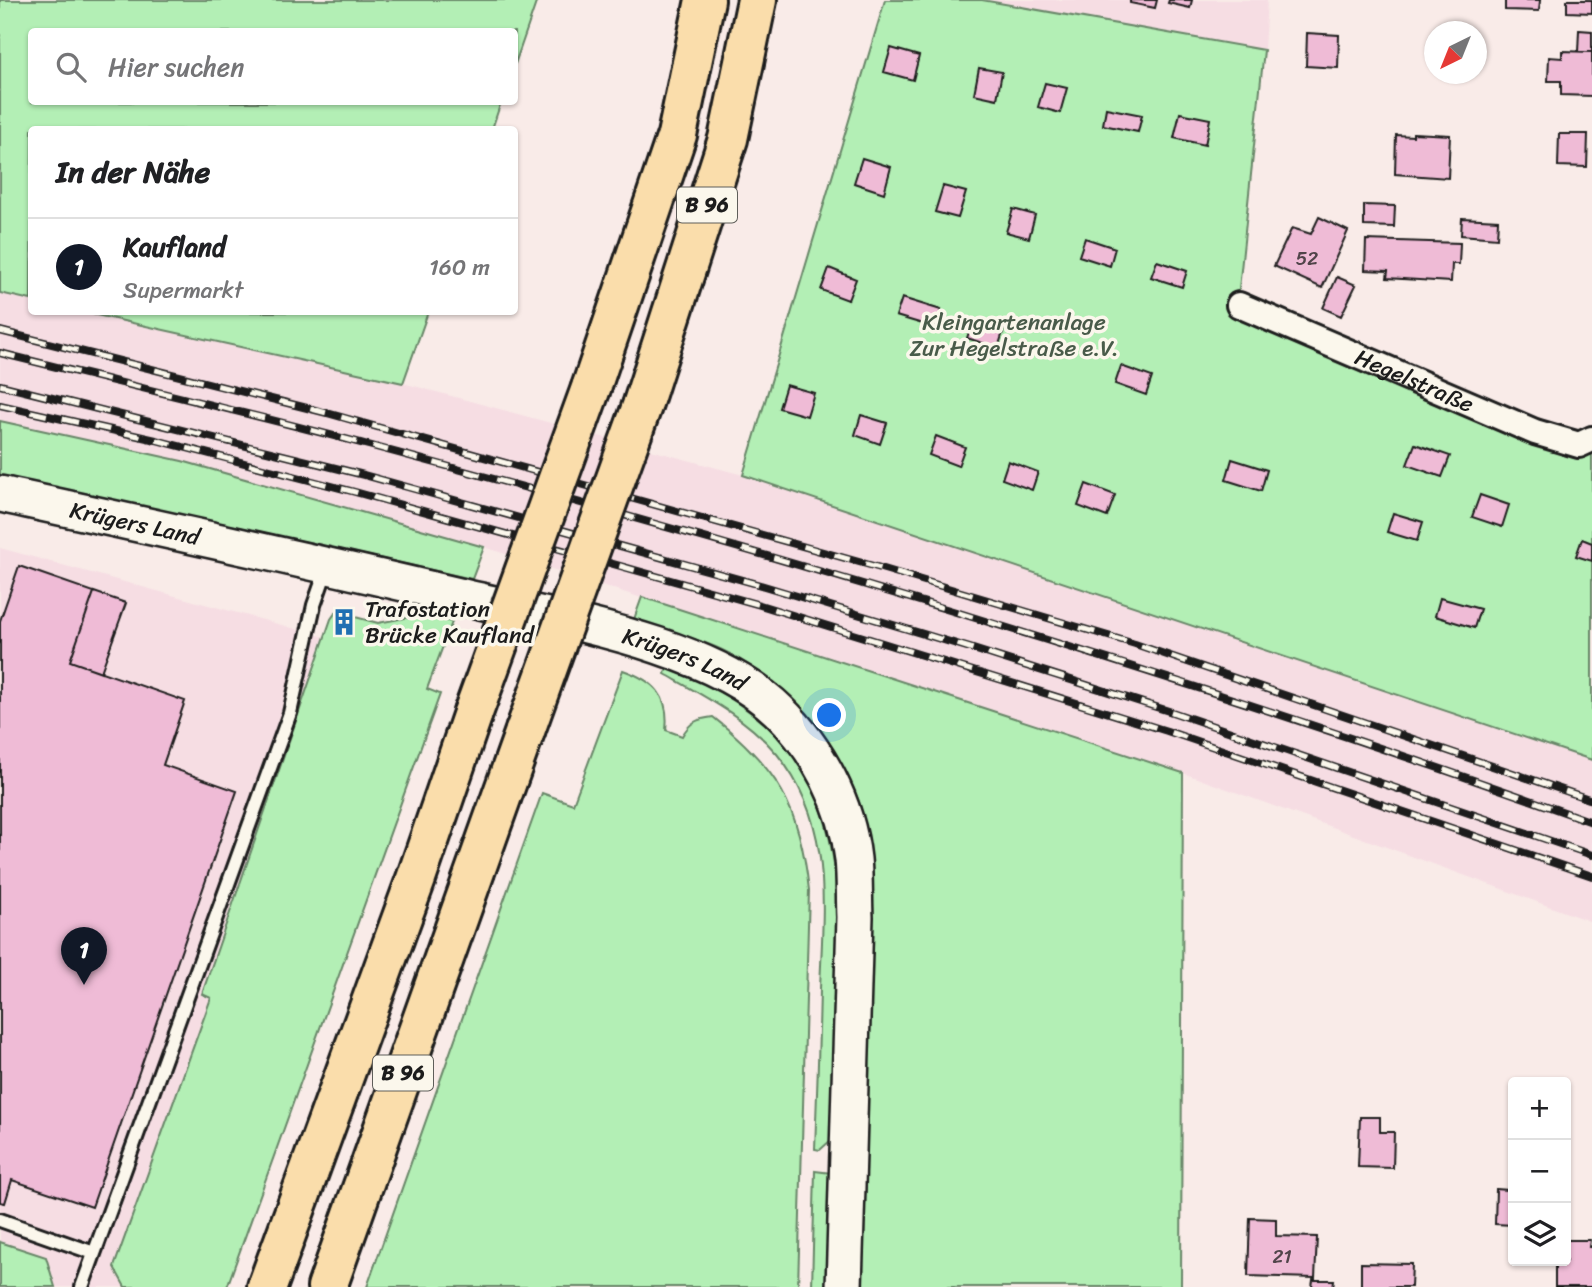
<!DOCTYPE html>
<html lang="de">
<head>
<meta charset="utf-8">
<style>
	:root { --surface:#fff; --page:#f2f2f2; --text:#202124; --muted:#757577; --line:#e0e0e0; --accent:#111827 }
	body { margin:0; font-family:Sriracha,sans-serif; background:var(--page); color:var(--text) }
	.controls { position:absolute; right:21px; bottom:21px; display:grid; overflow:hidden; border-radius:7px; box-shadow:0 2px 5px #0004 }
	.controls button { width:63px; height:63px; display:grid; place-items:center; padding:0; border:0; border-bottom:2px solid var(--line); background:var(--surface); color:var(--text); font:35px sans-serif }
	.compass { position:absolute; left:1424px; top:21px; width:63px; height:63px; border-radius:50%; background:var(--surface); box-shadow:0 2px 5px #0004; rotate:223deg }
	.you { position:absolute; left:830px; top:716px; width:24px; height:24px; margin:-18px; border:5px solid #fff; border-radius:50%; background:#1a73e8; box-shadow:0 0 0 10px #1a73e833 }
	.badge { display:grid; place-items:center; width:46px; height:46px; border-radius:50%; background:var(--accent); color:#fff; font-size:23px; font-weight:700 }
	.pin { position:absolute; translate:-50% -58px; filter:drop-shadow(0 2px 4px #0008) }
	.pin::after { content:''; position:absolute; top:37px; width:24px; height:21px; background:inherit; clip-path:polygon(0 0,100% 0,50% 100%) }
	.list { margin:0; padding:0; list-style:none }
	h2 { display:flex; justify-content:space-between; align-items:center; height:91px; margin:0; padding:0 28px; font-size:30px }
	h2 small { font-size:23px; font-weight:400; color:var(--muted) }
	.list li { display:grid; grid-template-columns:46px 1fr auto; gap:21px; align-items:center; box-sizing:border-box; height:98px; padding:0 28px; border-top:2px solid var(--line) }
	.list b { display:block; font-size:26px; white-space:nowrap }
	.list p { margin:0; font-size:23px; white-space:nowrap; color:var(--muted) }
	.list em { font-size:23px; font-style:normal; color:var(--muted) }
	.icon { flex:none; width:38px; height:38px; fill:none; stroke:currentColor; stroke-width:2; stroke-linecap:round; stroke-linejoin:round }
	.map { position:relative; flex:none; width:1592px; height:1287px; overflow:hidden }
	.search { position:absolute; background:var(--surface); box-shadow:0 2px 5px #0004; left:28px; top:28px; width:490px; height:77px; display:flex; align-items:center; gap:18px; box-sizing:border-box; padding:0 24px; border-radius:7px; color:var(--muted); font-size:26px }
	.panel { position:absolute; background:var(--surface); box-shadow:0 2px 5px #0004; left:28px; top:126px; width:490px; height:189px; border-radius:7px }
	.map>svg:first-child { display:block }
</style>
</head>
<body>
<div class="map">
<svg width="1592" height="1287" viewBox="0 0 1592 1287">
	<rect width="100%" height="100%" fill="#f9ebe8"/>
	<filter id="ink" filterUnits="userSpaceOnUse"><feTurbulence type="fractalNoise" baseFrequency=".0143" numOctaves="2"/><feDisplacementMap in="SourceGraphic" scale="14" xChannelSelector="R" yChannelSelector="G"/><feConvolveMatrix kernelMatrix="1 2 1 2 8 2 1 2 1" color-interpolation-filters="sRGB"/></filter>
	<g filter="url(#ink)">
		<!-- built -->
		<path fill="#f6dde3" d="M982 0H1267L1264 50Z
			M0 293 31 300 32 312H83L403 383 743 475 1592 760V922L1183 773 484 547 182 461 0 421Z
			M0 548 325 637 202 993 212 998 114 1267 125 1287H0Z"/>
		<!-- green -->
		<path fill="#b3efb5" stroke="#688668" stroke-width="2" d="M0 0H537L515 64 514 32H32V102H501L492 129 32 130 31 300 0 293Z
			M885 0H982L1264 50 1237 308 1578 454 1592 455V760L743 475Z
			M83 312H428L403 383Z
			M0 421 182 461 484 547 472 579 239 527 0 478Z
			M642 597 1183 773 1181 1287H859L870 851C866 834 864 816 858 799 833 736 790 687 730 654 701 638 665 632 633 622Z
			M336 612 378 623 410 617H430L452 622 427 689 440 694 227 1287H125L114 1267 211 998 202 994 331 619Z
			M667 666C781 713 833 777 837 902L831 1140 820 1150 815 1149C817 1095 819 1042 820 989 823 905 834 824 777 754 747 718 704 696 665 674Z
			M623 670C654 681 670 695 666 730L682 736C690 722 697 719 713 717 778 768 800 807 809 890L798 1287H367L542 793 573 804Z
			M815 1171 831 1173 827 1287H812Z
			M0 1242 46 1257 55 1287H0Z"/>
		<!-- building -->
		<path fill="#efbbd6" stroke="#1c1c1c" stroke-width="2" d="M1130 0H1157L1155 8 1130 3Z
			M1169 0H1192L1190 8 1168 3Z
			M1505 0H1540L1539 11 1505 10Z
			M1567 0H1592V13L1567 12Z
			M1579 30 1592 31V52H1578Z
			M1307 33 1339 35 1338 68 1306 66Z
			M891 48 919 56 913 80 884 72Z
			M1562 51 1592 52V96L1561 95V81H1548L1549 57 1562 58Z
			M979 68 1002 72 997 99 974 94Z
			M1045 83 1067 88 1060 113 1038 107Z
			M1106 108 1142 115 1138 132 1103 125Z
			M1180 113 1210 119 1205 145 1174 138Z
			M1413 133 1450 135 1448 178 1395 174 1396 135 1413 136Z
			M1559 134H1588L1587 167 1558 166Z
			M862 158 891 167 884 193 854 183Z
			M943 186 966 192 958 218 935 212Z
			M1364 205 1395 206 1394 227 1364 226Z
			M1013 209 1035 215 1029 238 1006 232Z
			M1319 217 1348 231 1322 288 1274 266 1292 228 1311 234Z
			M1462 218 1498 220 1497 238 1461 235Z
			M1085 238 1115 248 1110 266 1079 256Z
			M1366 240 1460 243 1459 264H1452L1451 282 1387 278 1388 271 1365 270Z
			M1157 261 1187 271 1182 287 1151 277Z
			M829 268 856 279 848 300 821 290Z
			M1337 277 1356 285 1341 316 1323 308Z
			M902 298 941 310 936 328 896 316Z
			M973 320 1004 329 998 348 967 338Z
			M1121 366 1152 377 1146 395 1115 384Z
			M786 385 814 393 807 416 779 408Z
			M861 415 887 423 880 444 855 435Z
			M936 436 965 447 958 466 929 455Z
			M1415 444 1450 456 1442 477 1407 465Z
			M1232 459 1267 470 1261 491 1226 480Z
			M1008 461 1038 472 1032 490 1002 479Z
			M1086 484 1115 495 1107 517 1078 506Z
			M1480 495 1509 505 1502 527 1472 517Z
			M1393 513 1423 522 1417 541 1387 532Z
			M1582 539 1592 543V561L1576 556Z
			M19 566 94 592 70 661 185 701 163 765 237 791 92 1207 12 1180 5 1203 0 1202V621Z
			M94 592 126 603 101 672 70 661Z
			M1440 598 1480 609 1474 628 1435 616Z
			M340 614 351 618 348 630 337 626Z
			M1360 1117H1380V1132H1394L1393 1168 1358 1167Z
			M1496 1189 1508 1190V1210H1513V1225L1495 1224Z
			M1250 1218 1276 1219V1236L1317 1237 1315 1278 1248 1276Z
			M1566 1240H1590L1589 1247H1592V1287H1555V1261H1566Z
			M1361 1263 1412 1264 1411 1287H1361Z
			M1313 1280H1334L1333 1287H1312Z"/>
		<g fill="none" stroke-linecap="round" stroke-linejoin="round">
			<defs>
				<path id="lane" d="M0 1220 94 1253
					M82 1287 290 713 314 605 327 568"/>
				<g id="street">
					<path id="s1" d="M1239 305 1535 432 1579 445 1592 439"/>
				</g>
				<g id="secondary">
					<path id="s2" d="M0 494C153 527 307 560 459 596 554 619 708 642 779 711 818 749 847 804 853 859 855 878 854 898 855 917L844 1287"/>
				</g>
				<path id="highway" d="M591 388 677 135 705 0
					M642 406 728 139 757 0
					M267 1287 416 879 473 713
					M327 1287 525 731"/>
			</defs>
			<!-- lane casing -->
			<use href="#lane" stroke="#1c1c1c" stroke-width="18"/>
			<!-- street casing -->
			<use href="#street" stroke="#1c1c1c" stroke-width="30"/>
			<!-- secondary casing -->
			<use href="#secondary" stroke="#1c1c1c" stroke-width="40"/>
			<!-- highway casing -->
			<use href="#highway" stroke="#1c1c1c" stroke-width="44"/>
			<!-- lane -->
			<use href="#lane" stroke="#fbf7ec" stroke-width="12"/>
			<!-- street -->
			<use href="#street" stroke="#fbf7ec" stroke-width="24"/>
			<!-- secondary -->
			<use href="#secondary" stroke="#fbf7ec" stroke-width="35"/>
			<!-- highway -->
			<use href="#highway" stroke="#faddab" stroke-width="38"/>
			<defs>
				<path id="rail" d="M0 331 327 413 884 569 1135 644 1592 800
					M0 353C124 384 249 413 372 446 784 556 1192 678 1592 822
					M0 385 364 475 764 586 970 648 1175 713 1592 855
					M0 405 156 440 355 492 760 605 1167 731 1592 876"/>
			</defs>
			<!-- rail casing -->
			<use href="#rail" stroke="#1c1c1c" stroke-width="8"/>
			<!-- rail -->
			<use href="#rail" stroke="#fbf7ec" stroke-width="5" stroke-dasharray="16" stroke-linecap="butt"/>
			<defs>
				<path id="highway-bridge" d="M473 713 591 388
					M525 731 642 406"/>
			</defs>
			<!-- highway-bridge casing -->
			<use href="#highway-bridge" stroke="#1c1c1c" stroke-width="44" stroke-linecap="butt"/>
			<!-- highway-bridge -->
			<use href="#highway-bridge" stroke="#faddab" stroke-width="38"/>
		</g>
	</g>
	<!-- icons -->
	<defs>
		<symbol id="building-bare" viewBox="-9 -9 18 18"><path d="M-4-6H4V6H1V3H-1V6H-4ZM-2.5-4.3h1.7v1.8h-1.7ZM.8-4.3h1.7v1.8H.8ZM-2.5-1h1.7V.8h-1.7ZM.8-1h1.7V.8H.8Z" fill="#1f6fb2" stroke="#fbf7ec" stroke-width="2.5" paint-order="stroke"/></symbol>
	</defs>
	<g fill-rule="evenodd">
		<use href="#building-bare" x="325" y="603" width="38" height="38"/>
	</g>
	<g text-anchor="middle" dominant-baseline="central" stroke-width="7" stroke-linejoin="round" paint-order="stroke">
		<!-- number labels -->
		<g font-size="19" fill="#51444a">
			<text x="1307" y="258">52</text>
			<text x="1282" y="1256">21</text>
		</g>
		<!-- shield labels -->
		<g fill="#fbf7ec" stroke="#5f5e5a" stroke-width="2">
			<rect x="677" y="187.5" width="60" height="35" rx="5"/>
			<rect x="373" y="1055.5" width="60" height="35" rx="5"/>
		</g>
		<g font-size="21" font-weight="bold" fill="#1c1c1c">
			<text x="707" y="205">B 96</text>
			<text x="403" y="1073">B 96</text>
		</g>
		<!-- park labels -->
		<g font-size="23" fill="#495b4a" stroke="#fbf7ec">
			<text x="1014" y="322">Kleingartenanlage<tspan x="1014" dy="26">Zur Hegelstraße e.V.</tspan></text>
		</g>
		<!-- street labels -->
		<g font-size="23" fill="#1c1c1c" stroke="#fbf7ec">
			<text stroke="none"><textPath href="#s1" startOffset="191">Hegelstraße</textPath></text>
			<text stroke="none"><textPath href="#s2" startOffset="138">Krügers Land</textPath></text>
			<text stroke="none"><textPath href="#s2" startOffset="705">Krügers Land</textPath></text>
		</g>
		<!-- poi labels -->
		<g font-size="23" fill="#1c1c1c" stroke="#fbf7ec" text-anchor="start">
			<text x="365" y="609">Trafostation<tspan x="365" dy="26">Brücke Kaufland</tspan></text>
		</g>
	</g>
</svg>
<div class="controls">
<button>+</button>
<button>−</button>
<button><svg class="icon" aria-label="layers" viewBox="0 0 24 24"><path d="M12 4l9 5-9 5-9-5zM3 14l9 5 9-5"/></svg></button>
</div>
<svg class="compass" viewBox="-18 -18 36 36"><path d="M0-13l5 13h-10z" fill="#e53935"/><path d="M0 13l5-13h-10z" fill="#757577"/></svg>
<div class="you"></div>
<div class="pin badge" style="left:84px;top:985px">1</div>
<div class="search"><svg class="icon" aria-label="search" viewBox="0 0 24 24"><circle cx="10" cy="10" r="6"/><path d="M15 15l6 6"/></svg>Hier suchen</div>
<section class="panel">
<h2>In der Nähe<small></small></h2>
<ul class="list">
<li><span class="badge">1</span><div><b>Kaufland</b><p>Supermarkt</p></div><em>160 m</em></li>
</ul>
</section>
</div>
</body>
</html>
